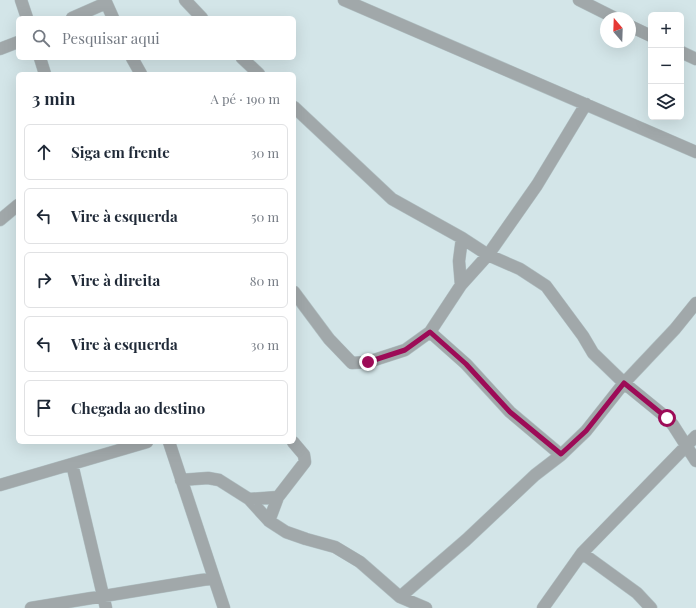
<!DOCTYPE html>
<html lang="pt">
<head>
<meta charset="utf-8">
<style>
	:root { --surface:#fff; --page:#f2f2f3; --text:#1f2937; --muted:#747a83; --line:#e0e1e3 }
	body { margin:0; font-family:"Playfair Display",serif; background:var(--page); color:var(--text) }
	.controls { position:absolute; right:12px; top:12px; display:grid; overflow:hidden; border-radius:6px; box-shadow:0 4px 16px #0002 }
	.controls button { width:36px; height:36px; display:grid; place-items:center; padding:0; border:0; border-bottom:1px solid var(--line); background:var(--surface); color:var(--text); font:20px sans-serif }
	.compass { position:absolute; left:600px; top:12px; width:36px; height:36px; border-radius:50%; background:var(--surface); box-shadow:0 4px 16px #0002; rotate:341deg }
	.stop { position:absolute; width:12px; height:12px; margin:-9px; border:3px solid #9d0b57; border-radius:50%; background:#fff }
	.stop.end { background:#9d0b57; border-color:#fff; box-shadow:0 1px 4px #0008 }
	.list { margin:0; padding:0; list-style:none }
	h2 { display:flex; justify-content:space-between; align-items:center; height:52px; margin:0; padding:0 16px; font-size:17px }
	h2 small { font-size:13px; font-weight:400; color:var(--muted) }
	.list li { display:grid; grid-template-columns:26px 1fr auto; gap:12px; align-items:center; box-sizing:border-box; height:56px; margin:0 8px 8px; padding:0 8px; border:1px solid var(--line); border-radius:6px }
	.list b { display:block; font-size:15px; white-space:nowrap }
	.list em { font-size:13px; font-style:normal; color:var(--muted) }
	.icon { flex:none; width:22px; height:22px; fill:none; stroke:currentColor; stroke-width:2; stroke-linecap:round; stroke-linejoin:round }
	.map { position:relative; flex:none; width:696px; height:608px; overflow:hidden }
	.search { position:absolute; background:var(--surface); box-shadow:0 4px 16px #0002; left:16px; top:16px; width:280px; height:44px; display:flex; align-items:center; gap:10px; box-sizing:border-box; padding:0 14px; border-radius:6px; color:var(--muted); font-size:15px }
	.panel { position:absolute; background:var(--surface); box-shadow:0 4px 16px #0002; left:16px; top:72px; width:280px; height:372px; border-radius:6px }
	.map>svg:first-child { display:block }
</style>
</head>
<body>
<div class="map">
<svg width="696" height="608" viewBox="0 0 696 608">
	<rect width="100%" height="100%" fill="#d3e5e8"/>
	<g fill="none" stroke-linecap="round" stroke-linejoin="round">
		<defs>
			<path id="minor" d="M21 0 27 18
				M105 0 113 18
				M185 0 202 18
				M344 0 696 152
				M579 0 615 18
				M72 18 106 3
				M630 26 651 36
				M0 49 18 42
				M681 52 696 59
				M40 58 45 74
				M132 58 141 74
				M242 58 259 74
				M294 107 392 199 462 238 488 255 520 269 546 286 583 336 593 353 624 383 667 418 673 425 696 461
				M0 220 18 205
				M461 285 459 261 462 238
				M294 292 329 339 352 363 368 362 405 350 430 332 461 285 488 255 537 185 586 104
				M169 442 214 578
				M561 455 586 431 624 383 675 329 696 303
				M72 464 106 608
				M181 480 208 478 219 480 249 499 269 521 286 532 306 539 335 547 360 562 400 597 426 608
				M0 485 147 442
				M249 499 278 497
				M269 521 278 497 305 462 304 455 293 442
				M582 553 637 593 651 608
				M400 597 466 540 535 475 561 455 510 412 466 364 430 332
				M31 608 214 578 224 608
				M543 608 582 553 696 436"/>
		</defs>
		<!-- minor casing -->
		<use href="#minor" stroke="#b1c1c4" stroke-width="13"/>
		<!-- minor -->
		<use href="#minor" stroke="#a1a8aa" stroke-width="12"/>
	</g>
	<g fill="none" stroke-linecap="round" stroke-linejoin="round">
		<!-- route -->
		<path stroke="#9d0b57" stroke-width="5" d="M368 362 405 350 430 332 466 364 510 412 561 454 586 431 624 383 667 418"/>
	</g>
</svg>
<div class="controls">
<button>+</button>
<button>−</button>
<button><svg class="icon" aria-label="layers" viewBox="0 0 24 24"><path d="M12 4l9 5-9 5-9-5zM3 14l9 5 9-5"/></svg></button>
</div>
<svg class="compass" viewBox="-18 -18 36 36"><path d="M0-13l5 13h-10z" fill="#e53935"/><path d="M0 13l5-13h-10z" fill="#747a83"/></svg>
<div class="stop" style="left:667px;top:418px"></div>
<div class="stop end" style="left:368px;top:362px"></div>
<div class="search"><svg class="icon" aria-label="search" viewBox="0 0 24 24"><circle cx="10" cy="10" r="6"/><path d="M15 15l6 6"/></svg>Pesquisar aqui</div>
<section class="panel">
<h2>3 min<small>A pé · 190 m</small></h2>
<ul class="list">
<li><svg class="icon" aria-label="ahead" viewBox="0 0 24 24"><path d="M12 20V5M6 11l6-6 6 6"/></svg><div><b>Siga em frente</b></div><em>30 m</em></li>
<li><svg class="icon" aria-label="left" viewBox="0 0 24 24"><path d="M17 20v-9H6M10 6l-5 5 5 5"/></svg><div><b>Vire à esquerda</b></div><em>50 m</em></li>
<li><svg class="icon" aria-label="right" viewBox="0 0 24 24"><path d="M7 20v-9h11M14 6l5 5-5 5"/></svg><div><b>Vire à direita</b></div><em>80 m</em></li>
<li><svg class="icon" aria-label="left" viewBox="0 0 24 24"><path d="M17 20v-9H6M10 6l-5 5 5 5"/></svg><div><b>Vire à esquerda</b></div><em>30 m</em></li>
<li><svg class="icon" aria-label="arrive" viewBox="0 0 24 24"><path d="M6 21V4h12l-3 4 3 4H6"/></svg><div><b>Chegada ao destino</b></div></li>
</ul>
</section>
</div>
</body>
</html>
